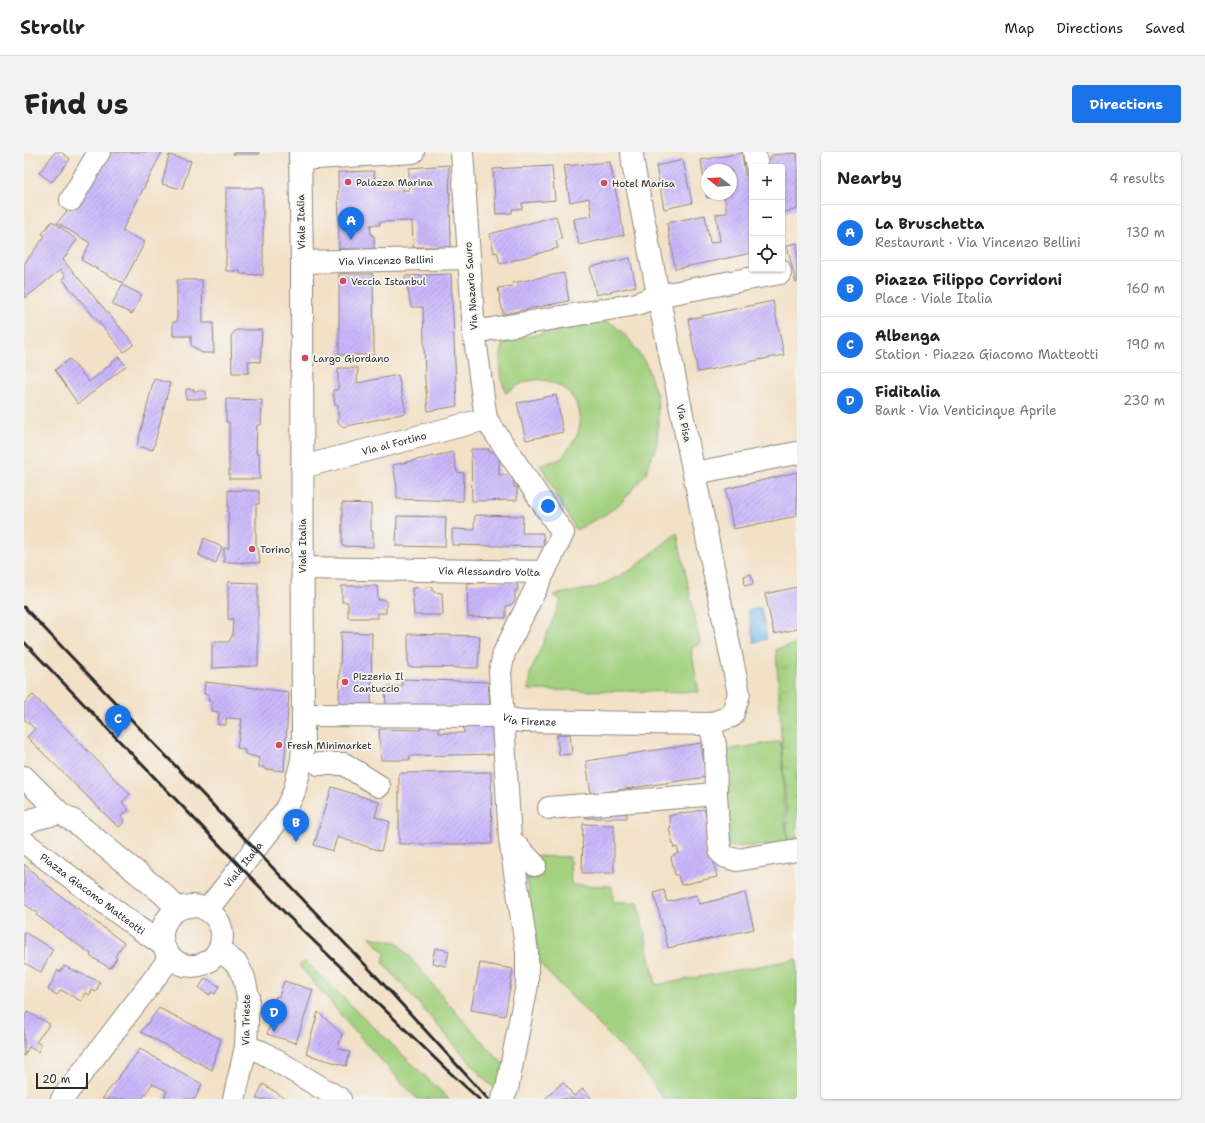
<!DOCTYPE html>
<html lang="en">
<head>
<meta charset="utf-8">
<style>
	:root { --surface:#fff; --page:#f2f2f2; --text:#202124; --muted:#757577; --line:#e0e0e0; --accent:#1a73e8 }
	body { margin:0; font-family:"Shantell Sans",sans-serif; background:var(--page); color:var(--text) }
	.controls { position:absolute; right:12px; top:12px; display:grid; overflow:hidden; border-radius:4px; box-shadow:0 1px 3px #0004 }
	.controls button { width:36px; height:36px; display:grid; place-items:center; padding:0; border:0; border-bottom:1px solid var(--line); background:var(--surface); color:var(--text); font:20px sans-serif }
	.compass { position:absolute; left:677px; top:12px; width:36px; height:36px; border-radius:50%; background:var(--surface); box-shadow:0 1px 3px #0004; rotate:287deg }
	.scale { position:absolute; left:12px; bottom:10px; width:52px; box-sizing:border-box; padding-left:4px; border:2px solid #2b2b2b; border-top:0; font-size:11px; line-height:14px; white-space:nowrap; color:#2b2b2b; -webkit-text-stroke:3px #f6f6f2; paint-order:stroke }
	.you { position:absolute; left:524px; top:354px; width:14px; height:14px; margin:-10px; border:3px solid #fff; border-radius:50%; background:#1a73e8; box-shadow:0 0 0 6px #1a73e833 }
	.badge { display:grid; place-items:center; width:26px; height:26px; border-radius:50%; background:var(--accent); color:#fff; font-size:13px; font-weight:700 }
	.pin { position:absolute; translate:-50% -33px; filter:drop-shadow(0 1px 2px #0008) }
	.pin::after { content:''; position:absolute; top:21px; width:14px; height:12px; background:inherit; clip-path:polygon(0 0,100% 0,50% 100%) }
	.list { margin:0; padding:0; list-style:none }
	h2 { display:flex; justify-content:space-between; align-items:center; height:52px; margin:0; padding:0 16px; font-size:17px }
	h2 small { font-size:13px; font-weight:400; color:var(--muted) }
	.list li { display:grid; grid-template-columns:26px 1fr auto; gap:12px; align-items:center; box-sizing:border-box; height:56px; padding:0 16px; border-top:1px solid var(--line) }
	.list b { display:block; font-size:15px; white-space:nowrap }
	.list p { margin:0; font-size:13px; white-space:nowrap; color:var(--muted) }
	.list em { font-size:13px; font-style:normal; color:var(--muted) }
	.icon { flex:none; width:22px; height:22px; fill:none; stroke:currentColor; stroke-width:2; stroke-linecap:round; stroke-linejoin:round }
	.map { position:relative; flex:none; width:773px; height:947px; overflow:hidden; border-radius:4px }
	header { display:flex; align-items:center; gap:24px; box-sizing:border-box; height:56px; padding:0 20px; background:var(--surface); border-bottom:1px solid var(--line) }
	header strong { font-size:19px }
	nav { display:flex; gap:22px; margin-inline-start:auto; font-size:14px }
	.intro { display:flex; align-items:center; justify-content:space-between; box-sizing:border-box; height:96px; padding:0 24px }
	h1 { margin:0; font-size:28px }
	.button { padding:10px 18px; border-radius:4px; background:var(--accent); color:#fff; font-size:14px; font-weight:700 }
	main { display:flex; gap:24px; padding:0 24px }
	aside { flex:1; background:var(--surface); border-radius:4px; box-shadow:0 1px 3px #0004 }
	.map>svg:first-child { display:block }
</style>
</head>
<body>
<header>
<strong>Strollr</strong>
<nav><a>Map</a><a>Directions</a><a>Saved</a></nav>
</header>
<div class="intro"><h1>Find us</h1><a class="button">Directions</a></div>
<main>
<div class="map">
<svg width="773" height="947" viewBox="0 0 773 947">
	<defs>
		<pattern id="park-tufts" width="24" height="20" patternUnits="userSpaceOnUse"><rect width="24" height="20" fill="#a3d17f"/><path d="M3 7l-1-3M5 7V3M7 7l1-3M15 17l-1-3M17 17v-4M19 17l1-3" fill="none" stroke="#8cb46e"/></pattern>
		<pattern id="building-hatch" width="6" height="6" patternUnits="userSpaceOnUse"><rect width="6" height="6" fill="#cbb7fc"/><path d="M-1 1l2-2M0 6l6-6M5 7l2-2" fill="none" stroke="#a595cc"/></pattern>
	</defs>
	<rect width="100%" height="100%" fill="#f6f6f2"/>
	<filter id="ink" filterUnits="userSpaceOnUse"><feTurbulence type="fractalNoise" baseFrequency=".025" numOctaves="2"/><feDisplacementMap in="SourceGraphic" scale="8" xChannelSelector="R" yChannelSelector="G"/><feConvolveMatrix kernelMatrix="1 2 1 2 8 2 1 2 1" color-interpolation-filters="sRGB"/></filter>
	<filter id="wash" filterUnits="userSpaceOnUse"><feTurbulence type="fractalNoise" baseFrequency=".012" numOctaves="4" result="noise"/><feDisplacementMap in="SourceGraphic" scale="16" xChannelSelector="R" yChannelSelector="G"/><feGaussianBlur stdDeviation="0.9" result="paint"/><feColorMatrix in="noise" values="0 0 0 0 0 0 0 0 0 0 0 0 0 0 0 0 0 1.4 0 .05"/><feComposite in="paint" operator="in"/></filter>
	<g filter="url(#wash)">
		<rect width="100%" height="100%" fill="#f3e1c7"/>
		<!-- green -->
		<path fill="#a3d17f" stroke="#677e55" d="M583 169 590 173 605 187 622 212 633 244 634 270 633 291 622 321 599 349 582 362 552 378 516 312C522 310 531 310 536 307 539 305 542 300 544 297 552 288 558 275 556 263 553 242 530 225 509 228 499 230 490 235 482 241 476 226 475 208 479 192L490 187Z
			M653 381 676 491 667 497 675 540 505 538 506 522 537 448 529 443 571 436 607 418Z
			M756 589 758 599 760 664 764 691 753 693 709 695 704 693 697 599Z
			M508 704 546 705 547 733 588 734 589 751H614L632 833 773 807V947H640L616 914 580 878 515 811 499 705Z
			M346 785 373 790 436 865 480 913 473 938 463 930 359 811 361 801Z
			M282 810 425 947H393L326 874 275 813Z"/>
		<!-- park -->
		<path fill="url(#park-tufts)" stroke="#677e55" d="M773 492V689L764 691 752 497Z"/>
		<!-- water -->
		<path fill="#70b9e8" stroke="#4e728a" d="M737 456 743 487 730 490 724 458Z"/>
		<g id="blocks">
			<!-- building -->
			<path fill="url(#building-hatch)" d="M31 0H37L46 7 28 30 15 21Z
				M81 0H138L98 79 121 90 99 131 57 108 66 91 33 71 45 56 50 58Z
				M210 0H235V2H209Z
				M718 1 721 23H724L728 43V101L651 117 643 71 681 63 686 91 696 89 692 62 703 61 700 43 683 46 682 42H707V18H683L682 41 677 8Z
				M773 1V57L758 61V15H745L744 11 748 3Z
				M145 3 167 9 158 37 138 32Z
				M659 8 668 51 640 57 632 14Z
				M586 10 600 83 555 93 550 67 568 64 565 46 546 50 540 14Z
				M425 13 427 95H389L388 69 355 70 356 73H346L347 83 350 84V97H315L314 20 350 19 351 34H378V38H385V16Z
				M528 14 531 48 498 51V57H488V61L472 62 469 17Z
				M202 36H239V123L216 122V119H202Z
				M532 64 538 87 532 89 534 96 476 112 473 100 470 101 466 82Z
				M28 69 53 88 39 108 110 192 100 200 38 127 41 124 36 118 0 147V112L21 84 18 82Z
				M773 91V131H772L763 93Z
				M606 106 612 134 572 143 566 115Z
				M540 121 545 149 479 162 474 136 489 134 488 131Z
				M315 122H349L350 203H315Z
				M427 122 433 254 404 259 401 228 399 155H387L381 124Z
				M153 128H178L179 171H189L190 201H178L167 193V184H149V170H153Z
				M98 133 118 143 108 162 88 152Z
				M749 149 760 203 674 220 664 167Z
				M212 178H238L236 210 224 209 225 221H208L207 184Z
				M95 205 102 214 54 252 31 218 46 207 65 230Z
				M314 216H334L333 231 374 223 382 261 319 275 314 270V253H311L309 238H314Z
				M130 227 146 231 129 298 113 294Z
				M162 237H170L169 239H182V247H162Z
				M532 243 539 280 502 288 493 251Z
				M202 247 238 248 237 273H233L232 301H235L236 327H205V270H202Z
				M447 297H465V300H475V323H490V335H493V348L448 349Z
				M429 300 433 320 440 321 439 349 373 347V335L369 313Z
				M773 320V364L709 377 702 337Z
				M204 338 235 339V352H232V396H234L236 411 200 410V396H205Z
				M318 351 347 352V379H349V395L318 394Z
				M451 363 499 364 498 381H519L520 395 428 393V377L450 378Z
				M373 364 422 365 421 395 372 394Z
				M180 386 198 395 192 411 175 403Z
				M727 422 729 432 721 434 720 424Z
				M204 430 234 431V514L188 516V490H204L208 485 209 467H204Z
				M493 430 494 438H491V449L487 453 482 454V466L444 465 443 431Z
				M318 434H353L354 448H362V461H354V466H324V450H318Z
				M409 435V440L418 441 419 463H390L388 436Z
				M773 435V477L750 482 741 442Z
				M317 480 348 481 347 552H315Z
				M384 482 456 484 454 516 384 515Z
				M378 527 464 530 466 554H362L361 535 378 534Z
				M181 530 265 540 260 619 240 617V615H235V606L221 602V598L213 596 218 567 202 566V573H194L195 560 188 559V549H184L185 542H180Z
				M9 543 106 642 98 650 105 658 97 664 100 668 98 673 94 675 3 585 11 577 0 567V551Z
				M415 571V581H440L439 572 469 571 473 602 386 604 385 608H357L355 577 397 578 396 572Z
				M546 582 548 602 535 603 533 583Z
				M677 591 682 625 567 642 562 609Z
				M467 620 468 692H375V621Z
				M308 635 355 650 351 665 366 670 357 699 313 685 309 699 290 693Z
				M680 657 686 680 683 681 693 725 657 733 654 723H651L647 705 650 703 655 701 653 695 650 696 645 676 647 675 645 664 659 660 660 662Z
				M562 661H603V666H562Z
				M559 672 590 673V721H558Z
				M0 712 30 739 100 791 91 804 93 806 86 816 66 804 67 802 12 763 14 761 0 752Z
				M640 738 643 750 673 743 676 752 721 741 730 777 644 796 630 741Z
				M0 780 29 797 17 820 0 811Z
				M411 796 425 799 422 814 408 811Z
				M456 811 489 817 481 864 447 858Z
				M40 814 76 830 72 840 68 838 66 843 61 841 57 849 37 838 33 843 24 838 34 818 36 820Z
				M181 826 195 834 191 842 187 840 186 843 175 836Z
				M260 829 289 838 272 891 243 882 249 863 245 862 252 844 255 845Z
				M135 856 197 887 188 918 117 880Z
				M3 860 26 872 12 890 17 893 14 900 5 895 0 904V867Z
				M294 860 318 882 314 896 326 900 322 914 282 902Z
				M116 897 178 932 171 947H140L143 939 128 932 118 947H78Z
				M539 930 550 944 559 937 568 947H521Z
				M239 932 262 947H232Z"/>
		</g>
	</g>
	<g filter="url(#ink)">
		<use href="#blocks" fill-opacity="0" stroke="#8f8679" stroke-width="1"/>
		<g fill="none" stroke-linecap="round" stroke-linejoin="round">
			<defs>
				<g id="minor">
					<path d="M730 0 733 15"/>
					<path d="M276 7 389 0"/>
					<path d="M47 48 75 0"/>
					<path id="s1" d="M278 110 445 106"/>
					<path d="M450 180 613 152 633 144 756 121 755 117"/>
					<path id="s2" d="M278 315 462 267"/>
					<path d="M671 321 773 301"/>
					<path id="s3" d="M278 416 520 420 539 381 462 267 450 180 438 0"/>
					<path id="s4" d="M279 563 479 564 490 568 499 569 686 572 708 564 715 542C679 365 642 189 609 12L608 0"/>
					<path d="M686 572 691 593 692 642 695 690 697 701 702 705 713 708 773 698"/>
					<path d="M295 612H320L355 634"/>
					<path d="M0 625 36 661 51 670 111 719 138 741 154 757"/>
					<path d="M525 656 692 642"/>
					<path d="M0 673 10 667 36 661"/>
					<path d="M486 687 511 713"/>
					<path id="s5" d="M0 690 113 775 138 792"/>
					<circle cx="168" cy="784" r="30"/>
					<path id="s6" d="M183 758 261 659 270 640 278 608 279 592 278 110 276 0"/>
					<path d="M195 798 213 812 220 826 224 844 222 895 210 947"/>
					<path d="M222 895 238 900 316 947"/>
					<path d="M38 947 140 814 145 804"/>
					<path d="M478 947 483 937 503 833V800L486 687 476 520 480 501 520 420"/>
				</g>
			</defs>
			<!-- minor casing -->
			<use href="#minor" stroke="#8f8679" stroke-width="24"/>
			<!-- minor -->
			<use href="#minor" stroke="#fff" stroke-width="22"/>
			<!-- rail -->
			<path stroke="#2b2b2b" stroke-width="3" d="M0 455 351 823 464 947
				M0 490 264 764 422 917 455 947"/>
		</g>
	</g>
	<!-- markers -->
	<g fill="#d1495b" stroke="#f6f6f2" stroke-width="1.5">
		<circle cx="324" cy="30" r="4"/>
		<circle cx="580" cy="31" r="4"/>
		<circle cx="319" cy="129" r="4"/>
		<circle cx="281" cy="206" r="4"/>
		<circle cx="228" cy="397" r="4"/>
		<circle cx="321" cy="530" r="4"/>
		<circle cx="255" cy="593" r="4"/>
	</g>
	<g text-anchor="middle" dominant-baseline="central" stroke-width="3.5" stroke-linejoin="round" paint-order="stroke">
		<!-- poi labels -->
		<g font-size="10" fill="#2b2b2b" stroke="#f6f6f2" text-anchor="start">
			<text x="332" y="30">Palazza Marina</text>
			<text x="588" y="31">Hotel Marisa</text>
			<text x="327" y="129">Veccia Istanbul</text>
			<text x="289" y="206">Largo Giordano</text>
			<text x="236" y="397">Torino</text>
			<text x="329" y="524">Pizzeria Il<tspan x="329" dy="12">Cantuccio</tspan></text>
			<text x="263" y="593">Fresh Minimarket</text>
		</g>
		<!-- street labels -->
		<g font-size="10" fill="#2b2b2b" stroke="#f6f6f2">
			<text transform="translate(277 70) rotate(-91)">Viale Italia</text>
			<text stroke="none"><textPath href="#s1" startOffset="84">Via Vincenzo Bellini</textPath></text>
			<text transform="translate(447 134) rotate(-94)">Via Nazario Sauro</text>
			<text transform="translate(660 271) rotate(78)">Via Pisa</text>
			<text stroke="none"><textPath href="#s2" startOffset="95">Via al Fortino</textPath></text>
			<text transform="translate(278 394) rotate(-90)">Viale Italia</text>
			<text stroke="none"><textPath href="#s3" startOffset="187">Via Alessandro Volta</textPath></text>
			<text stroke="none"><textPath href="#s4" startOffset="227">Via Firenze</textPath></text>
			<text stroke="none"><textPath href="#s6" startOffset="58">Viale Italia</textPath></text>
			<text stroke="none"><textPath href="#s5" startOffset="86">Piazza Giacomo Matteotti</textPath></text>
			<text transform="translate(222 868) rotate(-89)">Via Trieste</text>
		</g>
	</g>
</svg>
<div class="controls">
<button>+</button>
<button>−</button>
<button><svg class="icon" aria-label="locate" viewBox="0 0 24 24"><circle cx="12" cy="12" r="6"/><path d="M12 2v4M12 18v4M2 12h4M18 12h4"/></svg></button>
</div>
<svg class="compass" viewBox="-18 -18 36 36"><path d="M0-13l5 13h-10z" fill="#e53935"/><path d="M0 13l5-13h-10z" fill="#757577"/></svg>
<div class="scale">20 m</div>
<div class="you"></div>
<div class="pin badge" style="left:327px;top:88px">A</div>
<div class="pin badge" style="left:272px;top:690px">B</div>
<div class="pin badge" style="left:94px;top:586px">C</div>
<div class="pin badge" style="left:250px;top:880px">D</div>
</div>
<aside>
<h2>Nearby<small>4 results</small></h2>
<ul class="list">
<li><span class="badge">A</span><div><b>La Bruschetta</b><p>Restaurant · Via Vincenzo Bellini</p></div><em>130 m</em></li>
<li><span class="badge">B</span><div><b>Piazza Filippo Corridoni</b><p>Place · Viale Italia</p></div><em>160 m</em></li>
<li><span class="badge">C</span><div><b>Albenga</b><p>Station · Piazza Giacomo Matteotti</p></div><em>190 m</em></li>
<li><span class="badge">D</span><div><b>Fiditalia</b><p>Bank · Via Venticinque Aprile</p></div><em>230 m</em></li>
</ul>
</aside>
</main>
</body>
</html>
